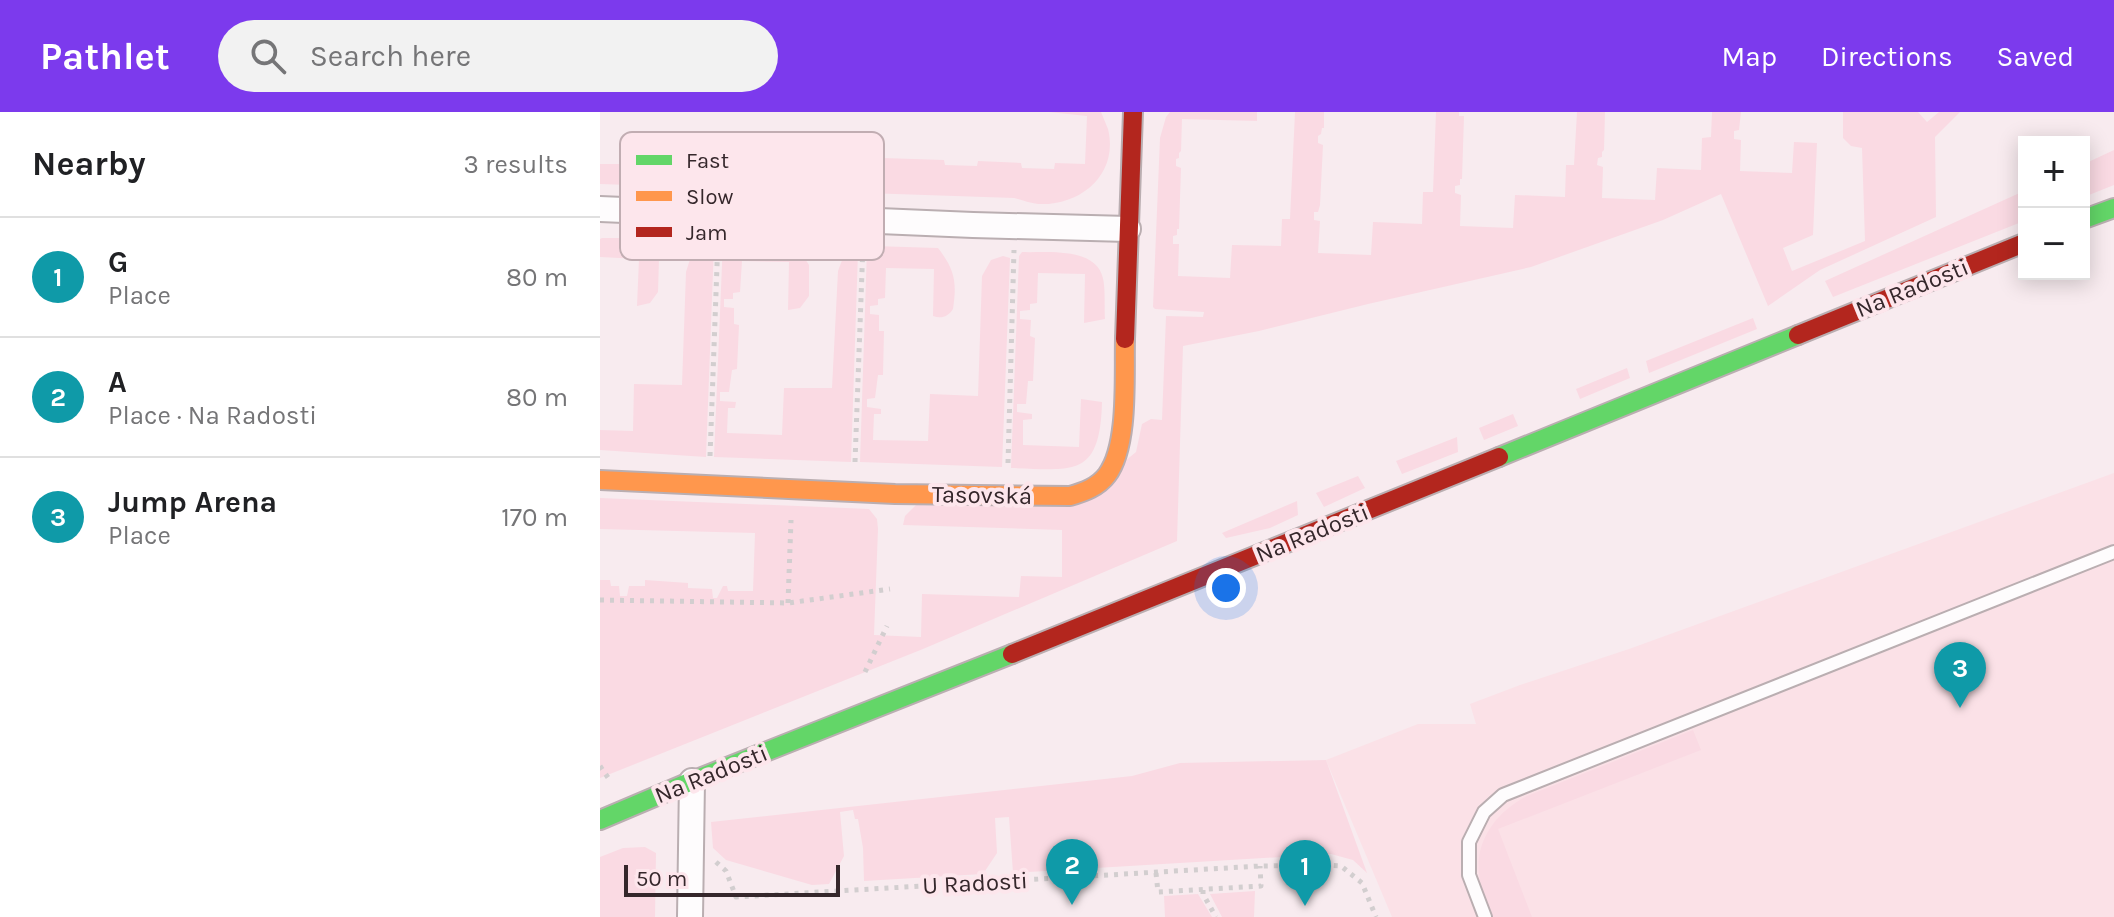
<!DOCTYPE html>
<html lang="en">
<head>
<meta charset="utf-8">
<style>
	:root { --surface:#fff; --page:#f2f2f2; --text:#202124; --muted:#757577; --line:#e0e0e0; --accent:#7c3aed }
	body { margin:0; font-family:Karla,sans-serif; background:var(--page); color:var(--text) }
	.controls { position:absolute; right:24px; top:24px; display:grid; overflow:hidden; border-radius:0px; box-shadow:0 4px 20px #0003 }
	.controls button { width:72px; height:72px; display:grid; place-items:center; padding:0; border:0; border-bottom:2px solid var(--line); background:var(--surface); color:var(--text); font:40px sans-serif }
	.scale { position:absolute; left:24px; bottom:20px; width:216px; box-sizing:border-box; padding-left:8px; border:4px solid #35272b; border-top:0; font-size:22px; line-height:28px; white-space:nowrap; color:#35272b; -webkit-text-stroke:6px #fde6ec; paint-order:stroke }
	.you { position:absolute; left:626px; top:476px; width:28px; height:28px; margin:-20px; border:6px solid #fff; border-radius:50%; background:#1a73e8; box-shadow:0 0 0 12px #1a73e833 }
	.badge { display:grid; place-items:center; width:52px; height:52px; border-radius:50%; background:var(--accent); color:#fff; font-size:26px; font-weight:700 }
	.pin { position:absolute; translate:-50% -66px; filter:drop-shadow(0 2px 4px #0008) }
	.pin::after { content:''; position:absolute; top:42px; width:28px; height:24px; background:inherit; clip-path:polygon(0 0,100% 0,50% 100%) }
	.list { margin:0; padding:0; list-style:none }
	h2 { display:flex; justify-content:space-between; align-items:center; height:104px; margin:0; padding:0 32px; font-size:34px }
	h2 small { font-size:26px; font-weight:400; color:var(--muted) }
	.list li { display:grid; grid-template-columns:52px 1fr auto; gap:24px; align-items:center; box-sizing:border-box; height:120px; padding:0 32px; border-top:2px solid var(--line) }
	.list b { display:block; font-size:30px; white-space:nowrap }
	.list p { margin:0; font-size:26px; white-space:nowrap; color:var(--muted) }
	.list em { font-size:26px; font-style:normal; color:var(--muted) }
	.icon { flex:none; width:44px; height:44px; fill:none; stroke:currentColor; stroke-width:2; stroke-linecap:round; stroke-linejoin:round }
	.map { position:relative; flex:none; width:1514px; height:805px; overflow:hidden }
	header { display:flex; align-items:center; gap:48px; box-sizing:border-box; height:112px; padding:0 40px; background:var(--accent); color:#fff }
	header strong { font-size:38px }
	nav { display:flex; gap:44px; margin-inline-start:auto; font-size:28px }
	.search { width:560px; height:72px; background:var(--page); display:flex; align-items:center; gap:20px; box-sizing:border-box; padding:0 28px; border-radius:44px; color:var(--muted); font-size:30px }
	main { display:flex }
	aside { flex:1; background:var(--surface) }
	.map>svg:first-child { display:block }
</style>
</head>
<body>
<header>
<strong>Pathlet</strong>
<div class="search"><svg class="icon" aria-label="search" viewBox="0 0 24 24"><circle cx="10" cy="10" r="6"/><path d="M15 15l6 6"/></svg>Search here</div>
<nav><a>Map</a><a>Directions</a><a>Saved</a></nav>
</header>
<main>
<aside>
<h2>Nearby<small>3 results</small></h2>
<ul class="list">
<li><span class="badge" style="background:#0f9aa8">1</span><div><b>G</b><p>Place</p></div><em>80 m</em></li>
<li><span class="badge" style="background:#0f9aa8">2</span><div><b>A</b><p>Place · Na Radosti</p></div><em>80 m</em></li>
<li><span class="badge" style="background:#0f9aa8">3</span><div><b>Jump Arena</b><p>Place</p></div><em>170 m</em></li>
</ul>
</aside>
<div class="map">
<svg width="1514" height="805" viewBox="0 0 1514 805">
	<rect width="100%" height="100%" fill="#f8ebef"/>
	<!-- built -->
	<path fill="#fbe1e7" d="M1514 361V805H792L726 648 818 612H876L870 592 920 573 1029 537Z"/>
	<!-- green -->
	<path fill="#fadae3" d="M449 0H501C503 5 506 12 508 17 519 62 481 94 438 92 430 91 422 88 414 86L0 72V52H33L34 47 77 48V54H110L111 49 141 50 142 42 172 43 173 48 205 49 206 43 250 45V51H283V46L344 48 345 53 377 54 378 49 421 51 422 56 454 57 455 51 485 52 487 4Z
		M570 0H657V9L582 7 581 39 579 41V46L576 47V54L581 56 579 117H577V123L573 124V132H579L578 164 630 166 632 133 681 134 682 107H690L695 0H724V16H722L721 22 718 24V31L723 33 720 93 718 100H714V108L720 109 718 141 771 143 773 110 822 112 823 80H833L836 0H859V4H864L862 67H860V73L855 74V81L861 83 860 114 913 116 915 83 965 85 966 53H974L977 0H1005L1004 38 1002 40V45L998 46 997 53 1003 55 1002 86 1055 88 1057 56 1101 58 1102 26 1111 25 1112 0H1141L1139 18 1134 19V27L1141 28 1140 59 1192 61 1194 30 1217 31 1213 123 1183 136 1192 159 1265 129 1262 36 1251 34 1243 26V0H1318L1327 10 1339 0H1360L1335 25 1336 105 1220 158 1168 194 1121 82 1063 108 931 155 768 192 659 219 583 234 577 429 323 537 0 666V468H10L11 474H19L20 484H27L29 474H45V468L88 471V476L112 477 113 486H117L123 474H127L128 479H153L155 421 0 417V386L269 397 277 407 278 417 274 523 321 525 322 482 419 485 421 464 462 465V418L303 413 305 404 316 393 469 395 536 340 542 312 551 307 562 308 566 204 603 205 604 200 555 197 553 195 560 26 566 5Z
		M1514 38V73L1484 85V52Z
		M1424 79V109L1233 185 1225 169Z
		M109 123 114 133 106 345 0 338V318L33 319 34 272 82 273 86 160 92 141Z
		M2 126H49L59 147 58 180 50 191 37 194 39 147 0 145V127Z
		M123 129 195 131 209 153V184L200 196 188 198 189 150 142 149 140 180 133 181V187H124V195L134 196V212L139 213 137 257 132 258 129 280H120V289L136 290 135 296H128L127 321 182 323 184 276H232L238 159 244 143 254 133 258 140 251 350 114 345Z
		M273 134 338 136C355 158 357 170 353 197 348 205 341 207 333 204L334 157 286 156 285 186 278 187V193L270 194V202L279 203V219H284L283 263H278L275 286 267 287V295L281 297V302H274L273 328 328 329 330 282 378 284 382 164 391 148 403 144 410 146 402 355 260 350 267 137Z
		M422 140C445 141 493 135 502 163 506 174 504 195 505 207L484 211 485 162 438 161 437 191 430 192V198L420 199V207L431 208 430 224 435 226 433 269H428L426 292H417V300L432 302V307L423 308V333L479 335 481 287 502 290C500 366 474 358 411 356L419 144Z
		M1153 206 1157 217 1049 261 1046 249Z
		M1027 256 1030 266 980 287 976 277Z
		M913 302 918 314 884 328 879 316Z
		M857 325 858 340 802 362 796 349Z
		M758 364 765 376 724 395 716 381Z
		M697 389 698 403 670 416 626 426 622 421Z
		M1093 618 1101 638 898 717 932 805H892C887 791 880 776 879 762 875 727 898 699 927 684Z
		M726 648 767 761 753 748 731 742 413 761 409 705 395 706 397 741 383 762 264 769 263 736 258 707H255L253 698 240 700 244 744 229 772 212 773 126 748 113 736 111 710 532 664 580 651Z
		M45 735 56 741 55 805H0V745L23 736Z
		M655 779 654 805H622L610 782Z
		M598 782 612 805H565L564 784Z"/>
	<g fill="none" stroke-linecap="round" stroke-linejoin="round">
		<defs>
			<path id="lane" d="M885 805 869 763V730L884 700 903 683 1514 440"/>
			<path id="street" d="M0 97 373 113 528 117
				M90 805 92 669"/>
			<path id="fast" d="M1484 107 1514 96
				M899 345 1198 223
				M0 708 92 669 412 542"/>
			<path id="slow" d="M0 368 295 382 470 384C484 380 498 375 507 363 529 334 524 264 525 227"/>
			<path id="jam" d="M1198 223 1424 131
				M525 227 533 0
				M412 542 899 345"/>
		</defs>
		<!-- lane casing -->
		<use href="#lane" stroke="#baaeb1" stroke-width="16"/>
		<!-- street casing -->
		<use href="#street" stroke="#baaeb1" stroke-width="28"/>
		<!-- fast casing -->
		<use href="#fast" stroke="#baaeb1" stroke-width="22"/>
		<!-- slow casing -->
		<use href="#slow" stroke="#baaeb1" stroke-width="22"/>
		<!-- jam casing -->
		<use href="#jam" stroke="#baaeb1" stroke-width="22"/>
		<!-- path -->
		<path stroke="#d2cecf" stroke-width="5" stroke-dasharray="4 6" stroke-linecap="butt" d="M110 344 118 127
			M255 350 263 132
			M408 351 414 138
			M0 488 188 491 290 477
			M188 491 191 408
			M265 560 287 514
			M0 654 11 670
			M116 750 126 759 136 785 660 754 724 753 741 754 762 771 776 805
			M556 761 558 780 661 774 660 754
			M603 778V782L616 805"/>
		<!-- lane -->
		<use href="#lane" stroke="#fefcfd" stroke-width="12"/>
		<!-- street -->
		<use href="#street" stroke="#fefcfd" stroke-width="24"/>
		<!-- fast -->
		<use href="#fast" stroke="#63d668" stroke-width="18"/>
		<!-- slow -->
		<use href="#slow" stroke="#ff974d" stroke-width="18"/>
		<!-- jam -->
		<use href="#jam" stroke="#b3261e" stroke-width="18"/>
	</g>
	<g text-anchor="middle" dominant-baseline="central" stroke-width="8" stroke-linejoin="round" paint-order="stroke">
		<!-- street labels -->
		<g font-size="24" fill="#35272b" stroke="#fde6ec">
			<text transform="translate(1312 176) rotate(-22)">Na Radosti</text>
			<text transform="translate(382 383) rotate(1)">Tasovská</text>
			<text transform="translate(712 421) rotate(-22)">Na Radosti</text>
			<text transform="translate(111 662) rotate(-22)">Na Radosti</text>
			<text transform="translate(375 771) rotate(-3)">U Radosti</text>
		</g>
	</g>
	<!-- legend -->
	<rect x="20" y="20" width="264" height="128" rx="12" fill="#fde6ec" stroke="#c1adb2" stroke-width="2"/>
	<rect x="36" y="43" width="36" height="10" fill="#63d668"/>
	<rect x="36" y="79" width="36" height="10" fill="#ff974d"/>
	<rect x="36" y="115" width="36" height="10" fill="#b3261e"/>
	<g font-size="22" fill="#35272b">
		<text x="86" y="56">Fast</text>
		<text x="86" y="92">Slow</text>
		<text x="86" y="128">Jam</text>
	</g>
</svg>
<div class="controls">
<button>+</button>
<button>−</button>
</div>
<div class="scale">50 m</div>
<div class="you"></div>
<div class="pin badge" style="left:705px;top:794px;background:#0f9aa8">1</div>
<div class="pin badge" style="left:472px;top:793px;background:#0f9aa8">2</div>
<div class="pin badge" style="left:1360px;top:596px;background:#0f9aa8">3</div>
</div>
</main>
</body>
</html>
